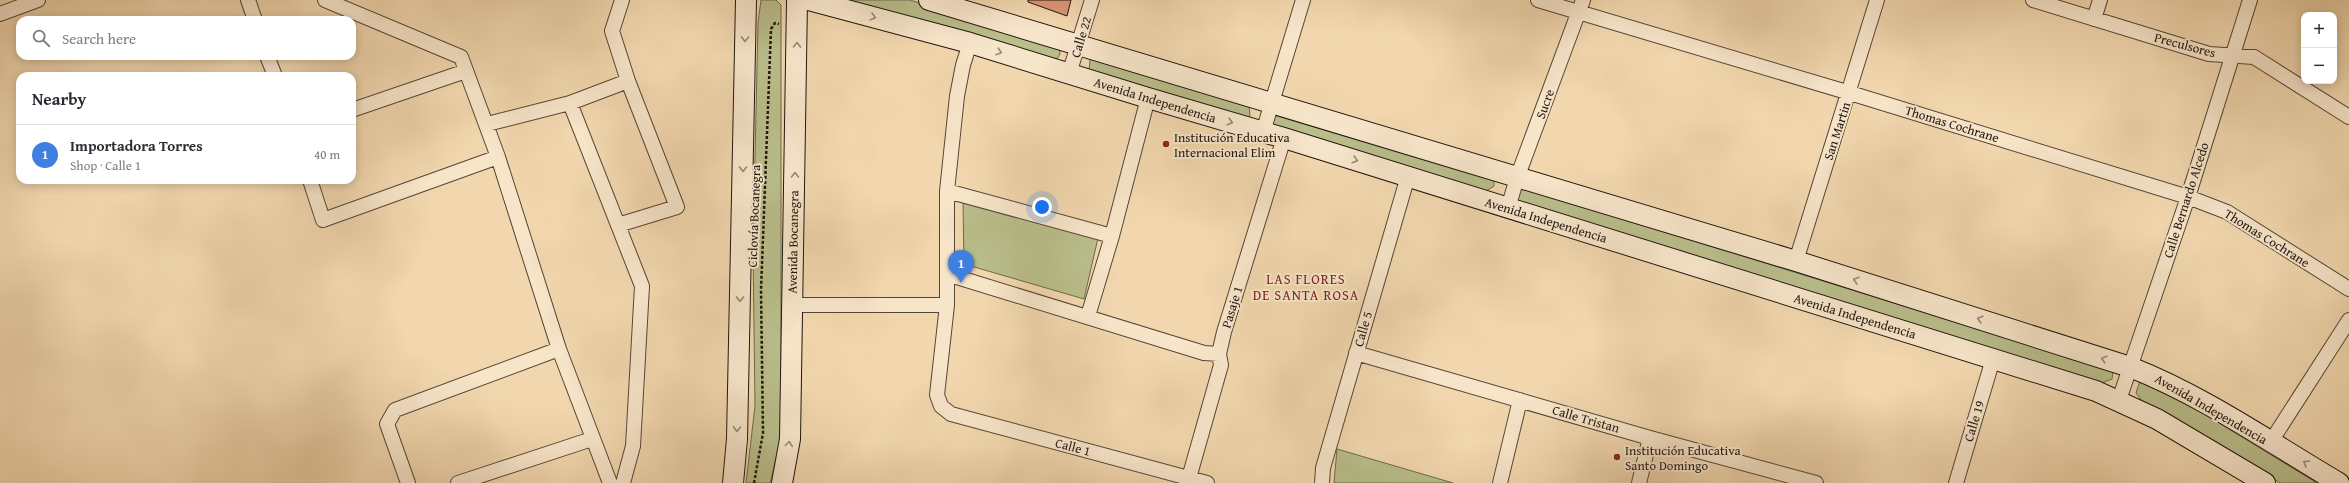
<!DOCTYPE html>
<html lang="en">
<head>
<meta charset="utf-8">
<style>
	:root { --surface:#fff; --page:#f2f2f3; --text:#2b2b33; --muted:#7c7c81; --line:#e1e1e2; --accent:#8f2418 }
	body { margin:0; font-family:"Gentium Book Plus",serif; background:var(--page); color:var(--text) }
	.controls { position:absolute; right:12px; top:12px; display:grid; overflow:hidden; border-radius:8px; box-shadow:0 2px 10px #0003 }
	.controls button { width:36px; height:36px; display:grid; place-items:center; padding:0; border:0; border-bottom:1px solid var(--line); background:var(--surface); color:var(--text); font:20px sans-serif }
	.you { position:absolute; left:1042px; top:207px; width:14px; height:14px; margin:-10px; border:3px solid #fff; border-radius:50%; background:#1a73e8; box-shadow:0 0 0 6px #1a73e833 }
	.badge { display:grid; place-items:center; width:26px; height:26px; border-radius:50%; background:var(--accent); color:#fff; font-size:13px; font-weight:700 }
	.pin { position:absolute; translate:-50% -33px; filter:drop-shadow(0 1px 2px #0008) }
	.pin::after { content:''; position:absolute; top:21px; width:14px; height:12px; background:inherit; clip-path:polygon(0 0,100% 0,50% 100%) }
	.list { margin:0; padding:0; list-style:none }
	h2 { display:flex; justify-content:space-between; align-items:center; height:52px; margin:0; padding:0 16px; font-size:17px }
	h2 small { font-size:13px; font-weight:400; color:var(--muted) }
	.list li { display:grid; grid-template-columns:26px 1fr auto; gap:12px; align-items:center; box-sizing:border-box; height:60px; padding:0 16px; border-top:1px solid var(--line) }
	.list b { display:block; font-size:15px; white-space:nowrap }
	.list p { margin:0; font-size:13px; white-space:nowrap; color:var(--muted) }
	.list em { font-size:13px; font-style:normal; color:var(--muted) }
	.icon { flex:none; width:22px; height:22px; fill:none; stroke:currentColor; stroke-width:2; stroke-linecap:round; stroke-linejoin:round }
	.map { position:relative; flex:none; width:2349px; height:483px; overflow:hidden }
	.search { position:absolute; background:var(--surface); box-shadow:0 2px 10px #0003; left:16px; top:16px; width:340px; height:44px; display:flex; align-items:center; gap:10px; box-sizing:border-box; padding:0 14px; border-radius:12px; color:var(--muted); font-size:15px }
	.panel { position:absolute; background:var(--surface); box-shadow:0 2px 10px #0003; left:16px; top:72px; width:340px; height:112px; border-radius:12px }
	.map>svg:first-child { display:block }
</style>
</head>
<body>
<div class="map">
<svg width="2349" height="483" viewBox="0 0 2349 483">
	<rect width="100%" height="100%" fill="#f2d7ae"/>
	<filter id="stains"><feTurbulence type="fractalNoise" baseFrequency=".005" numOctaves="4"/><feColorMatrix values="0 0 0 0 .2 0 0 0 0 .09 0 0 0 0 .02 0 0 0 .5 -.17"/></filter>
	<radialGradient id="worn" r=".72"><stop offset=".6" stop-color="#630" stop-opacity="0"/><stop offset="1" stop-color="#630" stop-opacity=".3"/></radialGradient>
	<!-- green -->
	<path fill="#b9be8b" stroke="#6c6a4c" d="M761 0H776L781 5V439L770 483H746L755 406 753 248 758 23Z
		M848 0H910L1059 45 1060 54 1057 59 1050 61Z
		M1094 57 1249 104 1250 116 1242 119 1089 71 1090 60Z
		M1276 114 1489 175 1494 180V186L1483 193 1272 124V119Z
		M1520 187 2113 371 2112 379 2102 383 1517 201Z
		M963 202 1098 238 1084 299 964 264Z
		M2140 381 2152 382 2317 483H2280L2141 400 2136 393Z
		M1337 449 1453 483H1334Z"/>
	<!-- building -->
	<path fill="#db9573" stroke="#1f160d" d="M1028 0H1071L1067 16 1028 2Z"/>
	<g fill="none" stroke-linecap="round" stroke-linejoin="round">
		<defs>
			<path id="street" d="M248 0 255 20
				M325 0 461 57 498 157 559 349 610 483
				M1538 0 1850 93 2188 197 2227 212 2349 289
				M2033 0 2209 54 2254 57 2349 117
				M0 14 38 0
				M2094 19 2100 0
				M970 43 963 65 957 96 947 191V305L937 395 941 406 951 414 1207 483
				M267 56 275 76
				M1069 74 1092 0
				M570 103 642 286 633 446 623 483
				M352 110 466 71
				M487 124 570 103 628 81
				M1263 132 1303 0
				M310 180 323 220 498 157
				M947 191 1112 236
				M1508 208 1517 178 1583 0
				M618 225 677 207 628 81 612 31 622 0
				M1796 261 1877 0
				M947 274 1204 353 1219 354
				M792 305H947
				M1088 316 1112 236 1148 98
				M1356 353 1650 438 1816 483
				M2119 400 2188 197 2250 0
				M2270 443 2349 320
				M1189 478 1221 365 1219 354 1224 332 1284 138
				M408 483 387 424 395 410 559 349
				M458 483 592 439
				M1322 483 1323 468 1408 176
				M1500 483 1520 400
				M1639 483 1650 438
				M1956 483 1993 359"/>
			<path id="secondary" d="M809 0 970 43 1148 98 1284 138 2096 391 2157 419 2265 483
				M929 0 1796 261 2130 367C2204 396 2271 443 2339 483
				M733 483 737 439 746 0
				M782 483 790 439 797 0"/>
		</defs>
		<!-- street casing -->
		<use href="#street" stroke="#544635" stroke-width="16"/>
		<!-- secondary casing -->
		<use href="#secondary" stroke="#1f160d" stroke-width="22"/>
		<!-- path -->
		<path stroke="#1f160d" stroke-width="2.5" stroke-dasharray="3 2" stroke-linecap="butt" d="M754 483 763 433 761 290 771 29 775 23 779 24"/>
		<!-- street -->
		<use href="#street" stroke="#f7e5ca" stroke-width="14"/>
		<!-- secondary -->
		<use href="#secondary" stroke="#f7e5ca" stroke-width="20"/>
	</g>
	<!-- one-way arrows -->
	<defs><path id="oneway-chevron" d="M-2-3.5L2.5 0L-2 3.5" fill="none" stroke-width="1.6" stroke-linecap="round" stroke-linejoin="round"/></defs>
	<g stroke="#968875">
		<use href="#oneway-chevron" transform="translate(873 17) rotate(15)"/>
		<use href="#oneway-chevron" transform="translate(745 39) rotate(91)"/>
		<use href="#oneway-chevron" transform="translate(797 45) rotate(-89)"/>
		<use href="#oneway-chevron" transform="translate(999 52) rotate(18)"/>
		<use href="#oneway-chevron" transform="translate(1230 122) rotate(16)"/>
		<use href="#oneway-chevron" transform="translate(1355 160) rotate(17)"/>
		<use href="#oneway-chevron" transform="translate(743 169) rotate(91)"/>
		<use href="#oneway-chevron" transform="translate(795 175) rotate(-89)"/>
		<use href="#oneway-chevron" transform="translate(1856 280) rotate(-163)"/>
		<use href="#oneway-chevron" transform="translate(740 299) rotate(91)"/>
		<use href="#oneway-chevron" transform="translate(1980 319) rotate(-163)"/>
		<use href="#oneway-chevron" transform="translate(2104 359) rotate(-162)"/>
		<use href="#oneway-chevron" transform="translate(737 429) rotate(91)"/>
		<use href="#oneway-chevron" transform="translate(789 444) rotate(-82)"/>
		<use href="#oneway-chevron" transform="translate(2306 463) rotate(-150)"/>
	</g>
	<!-- markers -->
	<g fill="#8f2418" stroke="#f7e5ca" stroke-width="1.5">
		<circle cx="1166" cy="144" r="4"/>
		<circle cx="1617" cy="457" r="4"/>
	</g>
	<g text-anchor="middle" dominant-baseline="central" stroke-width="4" stroke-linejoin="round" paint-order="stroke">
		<!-- street labels -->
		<g font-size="13" fill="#1f160d" stroke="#f7e5ca">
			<text transform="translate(1081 37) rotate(-73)">Calle 22</text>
			<text transform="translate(2185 45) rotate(15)">Preculsores</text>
			<text transform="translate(1155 100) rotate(17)">Avenida Independencia</text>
			<text transform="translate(1545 104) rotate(-70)">Sucre</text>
			<text transform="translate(1952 124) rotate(17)">Thomas Cochrane</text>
			<text transform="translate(1837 131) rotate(-72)">San Martin</text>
			<text transform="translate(2186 200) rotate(-72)">Calle Bernardo Alcedo</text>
			<text transform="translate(754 216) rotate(-88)">Ciclovía Bocanegra</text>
			<text transform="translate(1546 220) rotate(17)">Avenida Independencia</text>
			<text transform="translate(2267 238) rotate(32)">Thomas Cochrane</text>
			<text transform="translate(793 242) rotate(-89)">Avenida Bocanegra</text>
			<text transform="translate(1232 307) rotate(-73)">Pasaje 1</text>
			<text transform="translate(1855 316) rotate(17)">Avenida Independencia</text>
			<text transform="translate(1363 329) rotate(-74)">Calle 5</text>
			<text transform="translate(2211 409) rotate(30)">Avenida Independencia</text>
			<text transform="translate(1586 419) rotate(16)">Calle Tristan</text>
			<text transform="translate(1974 421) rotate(-73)">Calle 19</text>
			<text transform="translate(1073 447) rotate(15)">Calle 1</text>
		</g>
		<!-- poi labels -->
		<g font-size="13" fill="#1f160d" stroke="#f7e5ca" text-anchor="start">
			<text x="1174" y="137">Institución Educativa<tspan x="1174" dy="15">Internacional Elim</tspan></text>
			<text x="1625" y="450">Institución Educativa<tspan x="1625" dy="15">Santo Domingo</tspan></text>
		</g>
		<!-- neighbourhood labels -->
		<g font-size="14" letter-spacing="1" fill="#7a1f14" stroke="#f7e5ca">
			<text x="1306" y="279">LAS FLORES<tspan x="1306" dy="16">DE SANTA ROSA</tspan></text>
		</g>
	</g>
	<rect width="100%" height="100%" filter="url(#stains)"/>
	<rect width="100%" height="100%" fill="url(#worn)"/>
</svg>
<div class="controls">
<button>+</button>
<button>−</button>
</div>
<div class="you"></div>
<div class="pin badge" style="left:961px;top:283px;background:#3f7fe0">1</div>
<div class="search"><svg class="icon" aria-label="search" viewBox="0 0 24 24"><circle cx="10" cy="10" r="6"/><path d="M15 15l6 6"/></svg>Search here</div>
<section class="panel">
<h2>Nearby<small></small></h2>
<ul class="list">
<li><span class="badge" style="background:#3f7fe0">1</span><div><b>Importadora Torres</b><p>Shop · Calle 1</p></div><em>40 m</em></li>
</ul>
</section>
</div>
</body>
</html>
